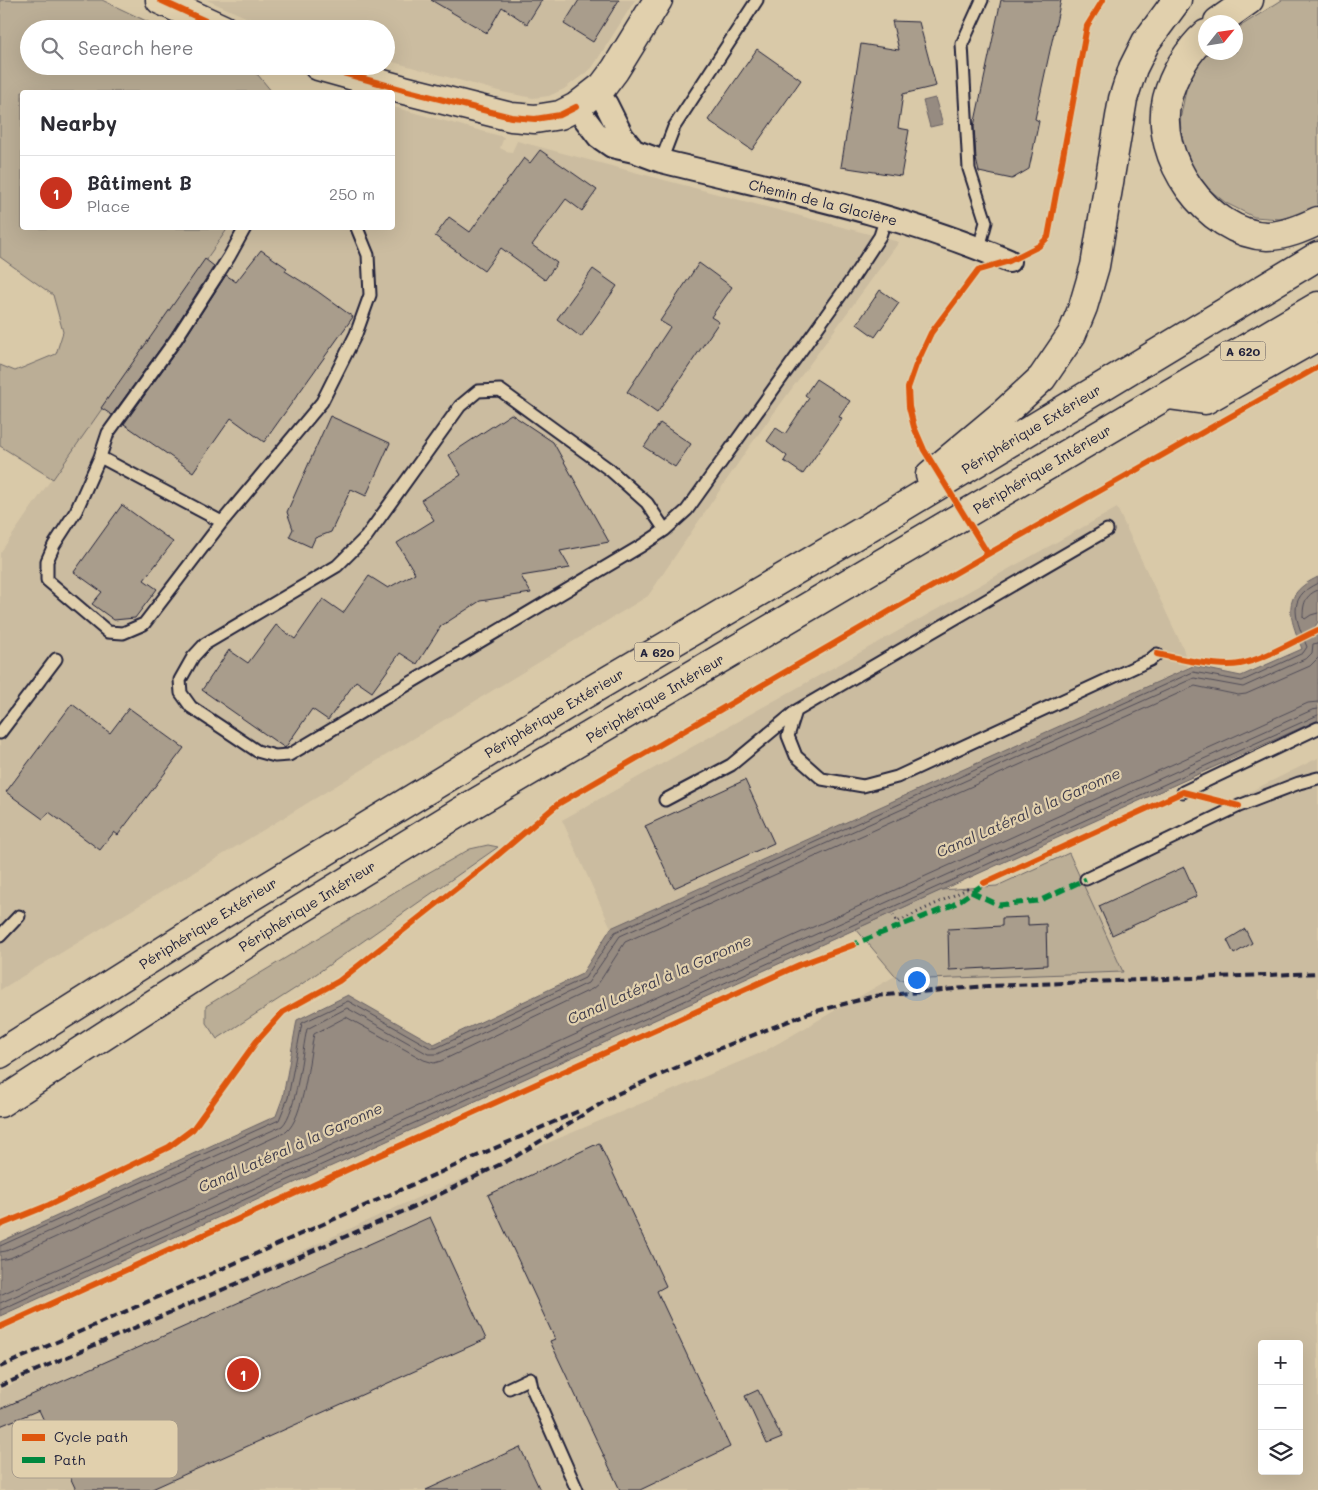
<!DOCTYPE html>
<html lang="en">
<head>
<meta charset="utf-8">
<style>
	:root { --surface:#fff; --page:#f7f7f7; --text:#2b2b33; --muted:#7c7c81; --line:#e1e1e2; --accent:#c8321e }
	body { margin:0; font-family:Mali,sans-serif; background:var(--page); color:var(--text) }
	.controls { position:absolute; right:15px; bottom:15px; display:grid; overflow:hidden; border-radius:5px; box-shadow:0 5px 20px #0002 }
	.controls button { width:45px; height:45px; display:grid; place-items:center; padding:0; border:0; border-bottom:1px solid var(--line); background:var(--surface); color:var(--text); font:25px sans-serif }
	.compass { position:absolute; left:1198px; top:15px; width:45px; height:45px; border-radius:50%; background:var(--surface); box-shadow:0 5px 20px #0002; rotate:60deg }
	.you { position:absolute; left:916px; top:979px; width:18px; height:18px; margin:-12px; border:4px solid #fff; border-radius:50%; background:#1a73e8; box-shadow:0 0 0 8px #1a73e833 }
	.badge { display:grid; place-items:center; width:32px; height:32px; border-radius:50%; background:var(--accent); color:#fff; font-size:16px; font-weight:700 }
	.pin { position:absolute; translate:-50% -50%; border:2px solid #fff; box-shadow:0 1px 5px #0006 }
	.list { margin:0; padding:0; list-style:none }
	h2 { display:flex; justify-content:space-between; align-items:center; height:65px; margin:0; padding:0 20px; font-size:21px }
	h2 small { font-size:16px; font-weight:400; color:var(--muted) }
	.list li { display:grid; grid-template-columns:32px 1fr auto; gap:15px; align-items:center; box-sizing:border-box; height:75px; padding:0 20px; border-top:1px solid var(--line) }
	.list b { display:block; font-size:19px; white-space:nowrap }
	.list p { margin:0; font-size:16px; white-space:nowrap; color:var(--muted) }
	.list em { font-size:16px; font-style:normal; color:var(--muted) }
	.icon { flex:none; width:28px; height:28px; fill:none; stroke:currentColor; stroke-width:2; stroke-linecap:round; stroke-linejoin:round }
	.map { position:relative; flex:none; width:1318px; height:1490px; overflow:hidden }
	.search { position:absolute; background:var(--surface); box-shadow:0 5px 20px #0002; left:20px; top:20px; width:375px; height:55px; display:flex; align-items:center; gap:12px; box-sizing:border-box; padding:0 18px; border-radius:28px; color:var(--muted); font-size:19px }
	.panel { position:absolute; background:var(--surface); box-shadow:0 5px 20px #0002; left:20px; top:90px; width:375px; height:140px; border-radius:5px }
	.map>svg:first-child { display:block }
</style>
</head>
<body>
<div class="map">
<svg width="1318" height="1490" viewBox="0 0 1318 1490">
	<rect width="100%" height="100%" fill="#d9c9a8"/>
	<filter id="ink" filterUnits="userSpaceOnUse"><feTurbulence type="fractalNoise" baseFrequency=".02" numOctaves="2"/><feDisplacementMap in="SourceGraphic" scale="10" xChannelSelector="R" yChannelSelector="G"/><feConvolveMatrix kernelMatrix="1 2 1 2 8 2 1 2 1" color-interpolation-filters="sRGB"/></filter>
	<g filter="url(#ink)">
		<!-- built -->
		<path fill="#cbbca0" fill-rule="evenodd" d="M207 0H635L592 68 564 89 549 96 533 98 502 92 386 60V29H273Z
			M393 107 504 137 500 148 506 151 512 152 517 141 899 242 749 447 648 596 0 990V553L225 228H392Z
			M1117 508 1183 648 1188 668 611 928 562 820Z
			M1318 758V1490H0V1390L410 1201 763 1052 1008 911ZM1262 1344H1299V1471H1262Z"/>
		<!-- green -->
		<path fill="#bbae96" stroke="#6e6868" d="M0 0H102L163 29H29V66H240L258 75 272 92H22V228H228L53 479 0 446V365L15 371 56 354 63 332 53 295 0 257Z
			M1282 0H1318V207L1311 211 1280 219 1254 217 1226 203 1205 186 1192 165 1182 142 1180 120 1188 80 1207 53 1236 52V29Z
			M488 845 498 847 296 988 217 1039 206 1023V1006L398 890 470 849Z
			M1069 853 1123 972 899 980 856 929 941 890 997 886Z"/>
		<!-- water -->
		<path fill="#968b81" stroke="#686165" d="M935 98 943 124 930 127 923 101Z
			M1318 577V622L1314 628 1318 637V720L0 1316V1242L276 1116 283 1097 297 1020 348 995 434 1044 582 974 611 928 1193 666 1241 676 1302 649C1290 617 1279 595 1318 577Z"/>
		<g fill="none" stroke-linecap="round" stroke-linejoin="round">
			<!-- shore -->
			<path stroke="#504c57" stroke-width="1" d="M1318 590C1305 595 1303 604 1303 617L1305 619 1311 615 1318 613
				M0 1246 279 1120 288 1098 302 1023 348 1001 431 1048H436L585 978 615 932 1193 672 1242 681 1303 653 1307 647C1297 621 1284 598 1318 583
				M0 1252 6 1251 282 1126C297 1112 302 1050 307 1029L347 1008 428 1054H438L588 983 620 936 1194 678 1243 687 1307 658 1312 653 1313 644 1318 643
				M0 1260 10 1258 286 1132C304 1118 309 1057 314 1034L346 1017 424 1060 434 1063 441 1061 592 989 598 984 625 942 1195 686 1238 695 1246 694 1310 666 1318 658
				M0 1295 1308 703 1318 702
				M0 1303 1312 710 1318 709
				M0 1310 1318 715"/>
		</g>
		<!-- building -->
		<path fill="#a99d8c" stroke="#22223b" d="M431 0H542L527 24 502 7 487 33Z
			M579 0H619L593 42 564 24Z
			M1001 0H1061L1035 119 1039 121 1029 169 1012 179 979 172 976 159 974 126Z
			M892 21 919 22 936 86 903 94 898 128 909 130 901 176 841 167 861 44 899 50Z
			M757 49 801 80 752 150 708 120Z
			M540 150 597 190 582 211 566 199 532 245 557 263 545 280 501 248 484 271 435 236 449 217 470 232 524 158 530 163Z
			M261 250 287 268 285 271 317 291 353 317 264 442 231 418 193 472 124 424 182 343 226 275 236 282Z
			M205 259 214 266 170 335 112 415 101 408Z
			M699 263 732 287 711 317 719 322 657 413 627 392 670 327 660 321Z
			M593 269 617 286 581 337 557 319Z
			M880 290 899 303 875 337 857 324Z
			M816 379 850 401 839 417 842 418 803 474 784 461 787 456 767 441 776 428 785 434 809 398 805 395Z
			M511 414 553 442 609 542 560 551 570 568 521 576 531 593 480 601 441 626 417 664 400 653 372 692 356 681 328 720 312 709 285 748 202 690 229 650 248 663 276 625 295 639 323 599 343 613 369 576 388 588 415 573 397 543 434 520 421 500 461 475 449 455Z
			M330 416 390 443 366 496 351 489 331 532 315 538 311 547 289 537 293 529 287 512Z
			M660 423 691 444 675 467 644 447Z
			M122 505 173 542 144 580 157 589 135 618 114 620 92 604 102 592 74 572Z
			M72 704 110 733 129 708 184 748 118 835 114 832 100 850 49 812 43 819 6 792Z
			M745 780 774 843 674 888 645 826Z
			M1184 867 1197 896 1112 935 1099 906Z
			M1028 917V925L1046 924 1047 965 949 970 948 929 1002 926V918Z
			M1245 929 1252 943 1234 954 1227 940Z
			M599 1143 666 1286 657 1291 730 1447 640 1490H620L550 1341 555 1339 488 1195Z
			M430 1217 486 1339 150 1490H76L39 1410 0 1426V1409Z
			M758 1390 782 1438 767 1444 745 1396Z
			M520 1447 540 1490H426Z"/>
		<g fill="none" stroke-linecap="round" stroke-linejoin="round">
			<defs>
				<path id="service" d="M661 161 674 127 757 0
					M245 228 229 257 176 339 108 433 100 457 76 511 54 545 47 561V580L108 632 123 633 144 624 222 522 322 402 356 334 370 295 368 255 357 228
					M979 248 986 222 969 169 962 44 982 0
					M100 457 222 522
					M665 530 647 503 610 470 500 390 478 391 460 406 366 537 337 566 205 644 193 657 180 680 181 693 191 707 257 751 275 756 289 755 641 546 665 530 687 510 850 282 880 236 886 217
					M796 711 788 736 796 756 822 779 863 786 897 777 1150 660 1157 654
					M0 733 56 659
					M1183 792 1318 728
					M665 800 731 765 796 711 1107 530
					M1086 879 1239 806 1299 783 1318 778
					M0 936 19 916
					M509 1388 530 1378 532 1388 577 1490"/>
				<path id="minor" d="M597 92 606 104 622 136 634 151
					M576 107 599 137 612 146 634 151 661 161C778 190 898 213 1009 261"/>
				<path id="tertiary" d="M160 0 223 29
					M318 66 404 90 511 117 535 119 560 115 576 107 603 86 615 70 658 0"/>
				<path id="motorway" d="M1218 22 1249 0
					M1206 34C1188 50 1173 75 1167 99 1153 156 1207 234 1267 236 1285 236 1303 228 1318 221
					M1168 395 1205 400 1318 336
					M930 475 1004 413 1042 378 1072 334 1083 307 1095 266 1123 99 1133 68 1146 42 1177 0
					M0 1054 193 932 578 698 871 526 1318 256
					M0 1103 285 919 460 812 1318 306"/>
			</defs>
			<!-- service casing -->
			<use href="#service" stroke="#22223b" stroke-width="15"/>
			<!-- minor casing -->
			<use href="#minor" stroke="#22223b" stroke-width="26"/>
			<!-- tertiary casing -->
			<use href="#tertiary" stroke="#22223b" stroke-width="31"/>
			<!-- motorway casing -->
			<use href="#motorway" stroke="#22223b" stroke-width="31"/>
			<!-- path -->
			<path stroke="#22223b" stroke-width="3" stroke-dasharray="1 4" stroke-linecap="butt" d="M1172 657C1190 661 1222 668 1241 664 1263 660 1296 640 1318 630
				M893 915 897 922 967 889 971 892"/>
			<!-- service -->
			<use href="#service" stroke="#e1d0ad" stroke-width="11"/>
			<!-- minor -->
			<use href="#minor" stroke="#e1d0ad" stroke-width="22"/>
			<!-- tertiary -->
			<use href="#tertiary" stroke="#e1d0ad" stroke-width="28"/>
			<!-- motorway -->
			<use href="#motorway" stroke="#e1d0ad" stroke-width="28"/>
			<!-- rail -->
			<path stroke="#22223b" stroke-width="4" stroke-dasharray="8 4" stroke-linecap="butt" d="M0 1367 581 1110
				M0 1386 416 1206 513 1158 615 1095 718 1049 809 1013 875 996 988 986 1318 973"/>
			<!-- quiet -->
			<path stroke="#00873e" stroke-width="5" stroke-dasharray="10 5" stroke-linecap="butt" d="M971 892 999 905 1039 901 1086 879
				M849 946 953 905 988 881"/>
			<defs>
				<path id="cycleway" d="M160 0 223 29
					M318 66 404 90 511 117 535 119 560 115 576 107
					M988 554 924 450 914 427 909 407 908 388 916 365 931 333 978 270 1009 261 1039 246 1048 237 1087 26 1103 0
					M1157 654C1179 659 1219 668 1240 664 1263 660 1296 640 1318 630
					M984 883 1183 792 1239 806
					M0 1225 49 1205 169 1147 193 1129 256 1042 283 1012 339 981 486 865 558 804 988 554 1318 367
					M0 1327 799 965 853 945"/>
			</defs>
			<!-- cycleway casing -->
			<use href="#cycleway" stroke="#e1d0ad" stroke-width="9"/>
			<!-- cycleway -->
			<use href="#cycleway" stroke="#de560e" stroke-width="6"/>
		</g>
	</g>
	<g text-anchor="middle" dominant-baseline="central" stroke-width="4.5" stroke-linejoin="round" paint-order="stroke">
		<!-- shield labels -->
		<g fill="#e1d0ad" stroke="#5b565d" stroke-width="1">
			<rect x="1220.5" y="341.5" width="45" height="19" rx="4"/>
			<rect x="634.5" y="642.5" width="45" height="19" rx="4"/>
		</g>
		<g font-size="12" font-weight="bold" fill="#22223b">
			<text x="1243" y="351">A 620</text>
			<text x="657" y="652">A 620</text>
		</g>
		<!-- street labels -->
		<g font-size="14" fill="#22223b" stroke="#e1d0ad">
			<text transform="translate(823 202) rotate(14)">Chemin de la Glacière</text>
			<text transform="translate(1031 429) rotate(-31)">Périphérique Extérieur</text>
			<text transform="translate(1042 469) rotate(-31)">Périphérique Intérieur</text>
			<text transform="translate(655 698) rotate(-31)">Périphérique Intérieur</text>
			<text transform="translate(554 713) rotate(-31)">Périphérique Extérieur</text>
			<text transform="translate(307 906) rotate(-32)">Périphérique Intérieur</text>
			<text transform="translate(208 923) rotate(-32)">Périphérique Extérieur</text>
		</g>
		<!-- water labels -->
		<g font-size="15" font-style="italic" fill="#3f3c4c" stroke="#e1d0ad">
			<text transform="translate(1028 812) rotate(-24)">Canal Latéral à la Garonne</text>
			<text transform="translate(659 979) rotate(-24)">Canal Latéral à la Garonne</text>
			<text transform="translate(290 1147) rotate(-24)">Canal Latéral à la Garonne</text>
		</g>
	</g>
	<!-- legend -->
	<rect x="12" y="1420" width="166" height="58" rx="8" fill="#e1d0ad" stroke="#a89c8b" stroke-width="1"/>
	<rect x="22" y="1434" width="23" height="7" fill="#de560e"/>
	<rect x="22" y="1457" width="23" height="6" fill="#00873e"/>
	<g font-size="14" fill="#22223b">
		<text x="54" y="1442">Cycle path</text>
		<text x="54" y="1465">Path</text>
	</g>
</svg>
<div class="controls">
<button>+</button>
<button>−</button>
<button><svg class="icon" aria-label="layers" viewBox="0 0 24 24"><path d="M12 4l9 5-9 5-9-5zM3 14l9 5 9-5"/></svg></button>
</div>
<svg class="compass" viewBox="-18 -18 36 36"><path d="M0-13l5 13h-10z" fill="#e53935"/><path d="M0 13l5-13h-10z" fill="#7c7c81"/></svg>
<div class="you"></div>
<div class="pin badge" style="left:243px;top:1374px">1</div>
<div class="search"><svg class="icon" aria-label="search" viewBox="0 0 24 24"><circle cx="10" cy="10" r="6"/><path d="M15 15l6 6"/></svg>Search here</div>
<section class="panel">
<h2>Nearby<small></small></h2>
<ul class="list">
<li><span class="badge">1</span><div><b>Bâtiment B</b><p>Place</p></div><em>250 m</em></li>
</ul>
</section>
</div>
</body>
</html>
